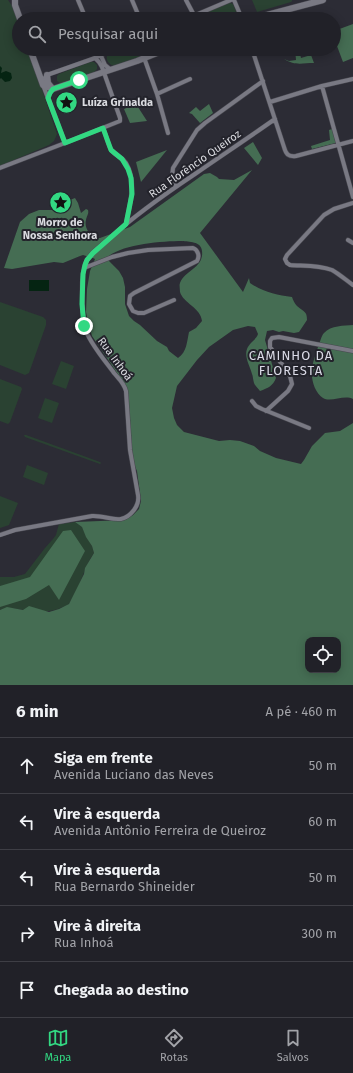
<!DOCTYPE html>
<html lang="pt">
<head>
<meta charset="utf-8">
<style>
	:root { --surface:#212128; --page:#2d2e34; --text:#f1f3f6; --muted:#a2a3a8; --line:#3e3e45; --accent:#32d882 }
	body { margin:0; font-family:"Fira Sans",sans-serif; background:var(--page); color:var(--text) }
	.controls { position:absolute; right:12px; bottom:12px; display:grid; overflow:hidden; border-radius:8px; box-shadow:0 2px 10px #0003 }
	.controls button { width:36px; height:36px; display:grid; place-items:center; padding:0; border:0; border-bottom:1px solid var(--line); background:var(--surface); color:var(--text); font:20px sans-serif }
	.stop { position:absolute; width:12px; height:12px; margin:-9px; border:3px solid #32d882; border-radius:50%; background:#fff }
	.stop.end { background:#32d882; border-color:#fff; box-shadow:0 1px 4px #0008 }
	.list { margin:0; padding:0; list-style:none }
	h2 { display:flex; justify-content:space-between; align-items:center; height:52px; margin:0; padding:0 16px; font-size:17px }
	h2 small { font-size:13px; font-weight:400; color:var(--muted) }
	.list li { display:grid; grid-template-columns:26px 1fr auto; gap:12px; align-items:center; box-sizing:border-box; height:56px; padding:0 16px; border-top:1px solid var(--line) }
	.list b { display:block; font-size:15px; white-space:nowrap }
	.list p { margin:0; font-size:13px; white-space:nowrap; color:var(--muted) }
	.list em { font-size:13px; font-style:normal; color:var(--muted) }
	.icon { flex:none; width:22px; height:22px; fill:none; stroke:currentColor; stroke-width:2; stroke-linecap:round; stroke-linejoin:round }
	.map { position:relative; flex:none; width:353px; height:685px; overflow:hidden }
	.search { position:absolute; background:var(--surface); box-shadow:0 2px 10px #0003; left:12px; right:12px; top:12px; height:44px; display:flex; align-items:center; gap:10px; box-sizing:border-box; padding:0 14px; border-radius:22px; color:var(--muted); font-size:15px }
	.sheet { height:332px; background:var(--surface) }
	nav { display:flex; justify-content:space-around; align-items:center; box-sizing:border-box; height:56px; border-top:1px solid var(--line); background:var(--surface); font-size:11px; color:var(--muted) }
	nav a { display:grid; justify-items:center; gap:2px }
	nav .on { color:var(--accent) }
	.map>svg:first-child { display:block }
</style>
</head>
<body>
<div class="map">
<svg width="353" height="685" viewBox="0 0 353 685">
	<rect width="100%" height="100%" fill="#2c2c35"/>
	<!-- green -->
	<path fill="#2a4232" d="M0 0H8C20 16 19 30 19 49H28L57 134 54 141 49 145 0 166Z
		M252 0H292V1L291 2 257 12Z
		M230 3 233 4 238 17V19H200V17L202 14Z
		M119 49H139L142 56 114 66C108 64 104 58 109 53 112 51 116 50 119 49Z
		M90 62H94L97 65V69L94 72 63 83H60L57 81V76L59 74Z
		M0 302 43 317 46 320V325L29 373 25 375 0 365Z
		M61 361 74 366 66 389 52 384Z
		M0 379 21 387 22 389 10 422 8 424 0 421Z
		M45 398 59 403 52 423 38 418Z
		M24 435H26L100 462 101 463 100 464 25 437Z
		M27 465 48 473 44 485 23 477Z
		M0 496 18 503 9 525 0 528Z
		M75 522 82 527 87 537 92 546 94 553C83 568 81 587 70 602 69 605 66 606 63 607 50 613 38 612 24 610 14 609 10 606 0 610V577H14L25 574 45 548 53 539 56 535 59 524Z"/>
	<!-- forest -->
	<path fill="#456d53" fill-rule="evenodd" d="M353 24V58L343 62 334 38V31Z
		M295 49H299L301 58 311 55 314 63C302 63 295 66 284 59L289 61 296 60Z
		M136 104 147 121 130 123 124 109Z
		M209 104 213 113 200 123 192 114 189 113 196 107 200 111Z
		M332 129 336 143 312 149 311 146 330 140 329 130Z
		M253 142 262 158 258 165 244 148Z
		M167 150 141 182 136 162Z
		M252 170 200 233 243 292 249 278 250 283C263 292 277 295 292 297 293 300 295 304 297 306 304 312 307 311 307 320L299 332 294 333 283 331 279 332 273 330 267 331 265 340 276 378C273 386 268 388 260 391 258 388 255 386 254 383 253 380 253 376 252 374 250 366 244 357 247 349 249 343 256 340 258 334L255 327 248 326 233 330 209 347 197 360 177 386 172 408 174 418 177 425 184 432 219 441 230 440 240 441 254 446 260 451 276 458 301 464 304 460 312 446 325 433 340 431 353 423V685H0V610L7 607 23 610 29 606 49 612 59 609 69 604 84 574 85 568 94 553 92 546 86 537 82 527 75 522 125 520 133 515 139 509 141 501 137 471 131 458 124 383 92 336 89 326 86 312 87 289 90 271 95 259 93 258 83 255 80 256 63 263 54 262 12 269 4 268 20 222 29 214 39 210H56C62 204 66 201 75 198L78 203 81 213 86 209 88 210C89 214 87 215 86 220 84 227 89 234 94 238H100L130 227 204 174 210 173 217 177 219 179 234 180ZM182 241C189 242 201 241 202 251 204 268 185 270 180 283 179 285 180 289 180 292 183 303 201 308 202 321L196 328 189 332C187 341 187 352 178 358L169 351 167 347 157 341 140 325 134 321 129 316 125 304V287L123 278 119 271 109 261V256C124 244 163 241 182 241ZM308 640H338V670H308Z
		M353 325V399C344 394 331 403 323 398 315 393 311 380 312 371 312 363 316 354 318 347 320 343 321 336 324 333 331 325 344 326 353 325Z
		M71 530 85 551 59 600 49 585 26 599 0 607V586L30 577 63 531Z"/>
	<!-- water -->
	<path fill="#052412" d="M0 66 2 68 1 73 6 71 11 73 12 78 10 81 5 82 1 78 0 79Z
		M29 280H49V291H29Z"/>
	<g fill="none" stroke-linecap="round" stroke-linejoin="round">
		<defs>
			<path id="street" d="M78 0 86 19
				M132 0 140 19
				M186 0 196 19
				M234 0 242 19
				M186 19 231 0
				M98 49 105 65 111 70
				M141 49 157 94 168 133
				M252 49 284 147C286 154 288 157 296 156L353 141
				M322 86 353 197
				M157 94 190 79
				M270 102 322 86 353 79
				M103 128C106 134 108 146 112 151 116 156 122 157 126 163 137 182 130 204 126 224
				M65 143 43 85 44 79 47 75 95 58 114 49
				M0 168 65 143 120 121V118L102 67 99 62 95 58
				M176 187 172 177 173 168 197 130 205 123 263 81
				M353 203 334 209 324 215 287 255 285 259 287 263 290 265C303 266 319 265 332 270 339 274 346 280 353 285
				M348 240 353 243
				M84 268 112 257 128 253 148 250 193 248C198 250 200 256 197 261L134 293 130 296 129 304 133 311 138 313H144L174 300
				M252 401 256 406 262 409 309 428
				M266 411 288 391 292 384 290 376 270 347V341L272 338 279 337 353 351
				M0 535 15 530 92 516C109 515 121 527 134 510 137 506 139 501 138 495L130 450 126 391C124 383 119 379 114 373 106 362 88 341 85 328 82 313 80 275 86 262 91 252 102 245 110 238 136 214 165 194 195 174 221 156 248 138 275 119"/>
			<path id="secondary" d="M15 0V5L20 19
				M252 19 323 0
				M30 49 43 85 47 87 53 89
				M47 75 48 83 52 88
				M53 89 137 61 167 49"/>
		</defs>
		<!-- street casing -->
		<use href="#street" stroke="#484850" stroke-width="5"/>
		<!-- secondary casing -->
		<use href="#secondary" stroke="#484850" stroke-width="7"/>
		<!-- street -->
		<use href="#street" stroke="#797983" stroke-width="4"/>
		<!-- secondary -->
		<use href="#secondary" stroke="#797983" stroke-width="6"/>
	</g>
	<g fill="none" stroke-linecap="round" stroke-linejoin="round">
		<!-- route -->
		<path stroke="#32d882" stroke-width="5" d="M79 80 53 89 50 93 48 98 65 143 103 128 111 150 122 159 128 169 131 178 132 194 126 224 93 253 87 260 85 265 83 274 82 304 84 326"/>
	</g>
	<!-- icons -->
	<defs>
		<symbol id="sight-disc" viewBox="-11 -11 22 22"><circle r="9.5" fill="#32d882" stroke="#23232b"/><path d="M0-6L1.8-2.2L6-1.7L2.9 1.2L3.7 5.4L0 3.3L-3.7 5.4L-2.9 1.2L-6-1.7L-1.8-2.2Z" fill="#111"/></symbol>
	</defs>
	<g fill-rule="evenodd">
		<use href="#sight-disc" x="54" y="90" width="25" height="25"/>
		<use href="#sight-disc" x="48" y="190" width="25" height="25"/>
	</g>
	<g text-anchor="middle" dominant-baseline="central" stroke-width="4" stroke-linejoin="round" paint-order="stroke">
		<!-- poi labels -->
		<g font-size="11" font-weight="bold" fill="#dadbe0" stroke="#23232b" text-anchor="start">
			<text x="82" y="102">Luíza Grinalda</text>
			<text x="60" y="222" text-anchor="middle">Morro de<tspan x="60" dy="13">Nossa Senhora</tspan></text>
		</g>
		<!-- street labels -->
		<g font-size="11" fill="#dadbe0" stroke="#23232b">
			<text transform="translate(195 164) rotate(-35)">Rua Florêncio Queiroz</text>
			<text transform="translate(115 359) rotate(54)">Rua Inhoá</text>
		</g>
		<!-- quarter labels -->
		<g font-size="13" letter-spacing="1" fill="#dadae6" stroke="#23232b">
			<text x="291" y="355">CAMINHO DA<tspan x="291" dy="15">FLORESTA</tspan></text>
		</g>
	</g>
</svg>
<div class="controls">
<button><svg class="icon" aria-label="locate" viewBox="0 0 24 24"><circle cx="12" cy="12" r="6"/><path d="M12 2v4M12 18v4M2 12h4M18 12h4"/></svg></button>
</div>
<div class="stop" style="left:79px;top:80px"></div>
<div class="stop end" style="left:84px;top:326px"></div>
<div class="search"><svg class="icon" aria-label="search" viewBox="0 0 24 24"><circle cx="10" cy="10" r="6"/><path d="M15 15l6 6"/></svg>Pesquisar aqui</div>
</div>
<section class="sheet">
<h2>6 min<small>A pé · 460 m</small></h2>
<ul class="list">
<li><svg class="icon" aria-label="ahead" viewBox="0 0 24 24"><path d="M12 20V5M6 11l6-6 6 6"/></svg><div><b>Siga em frente</b><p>Avenida Luciano das Neves</p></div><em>50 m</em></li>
<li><svg class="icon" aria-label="left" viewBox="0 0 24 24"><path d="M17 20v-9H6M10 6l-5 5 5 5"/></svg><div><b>Vire à esquerda</b><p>Avenida Antônio Ferreira de Queiroz</p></div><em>60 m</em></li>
<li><svg class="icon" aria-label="left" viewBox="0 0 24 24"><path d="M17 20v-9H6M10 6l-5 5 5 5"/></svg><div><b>Vire à esquerda</b><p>Rua Bernardo Shineider</p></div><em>50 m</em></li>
<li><svg class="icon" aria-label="right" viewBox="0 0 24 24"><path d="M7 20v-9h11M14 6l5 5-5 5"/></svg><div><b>Vire à direita</b><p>Rua Inhoá</p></div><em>300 m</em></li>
<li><svg class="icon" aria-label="arrive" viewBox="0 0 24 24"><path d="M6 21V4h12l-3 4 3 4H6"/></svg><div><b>Chegada ao destino</b></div></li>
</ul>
</section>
<nav>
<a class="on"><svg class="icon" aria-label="map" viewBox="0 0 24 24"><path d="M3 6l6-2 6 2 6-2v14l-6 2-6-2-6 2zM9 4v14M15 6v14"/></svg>Mapa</a>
<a><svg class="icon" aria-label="directions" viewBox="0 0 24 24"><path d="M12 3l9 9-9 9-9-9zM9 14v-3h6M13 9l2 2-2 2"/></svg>Rotas</a>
<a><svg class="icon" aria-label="saved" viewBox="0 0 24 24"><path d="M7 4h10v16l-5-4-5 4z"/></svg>Salvos</a>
</nav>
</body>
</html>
